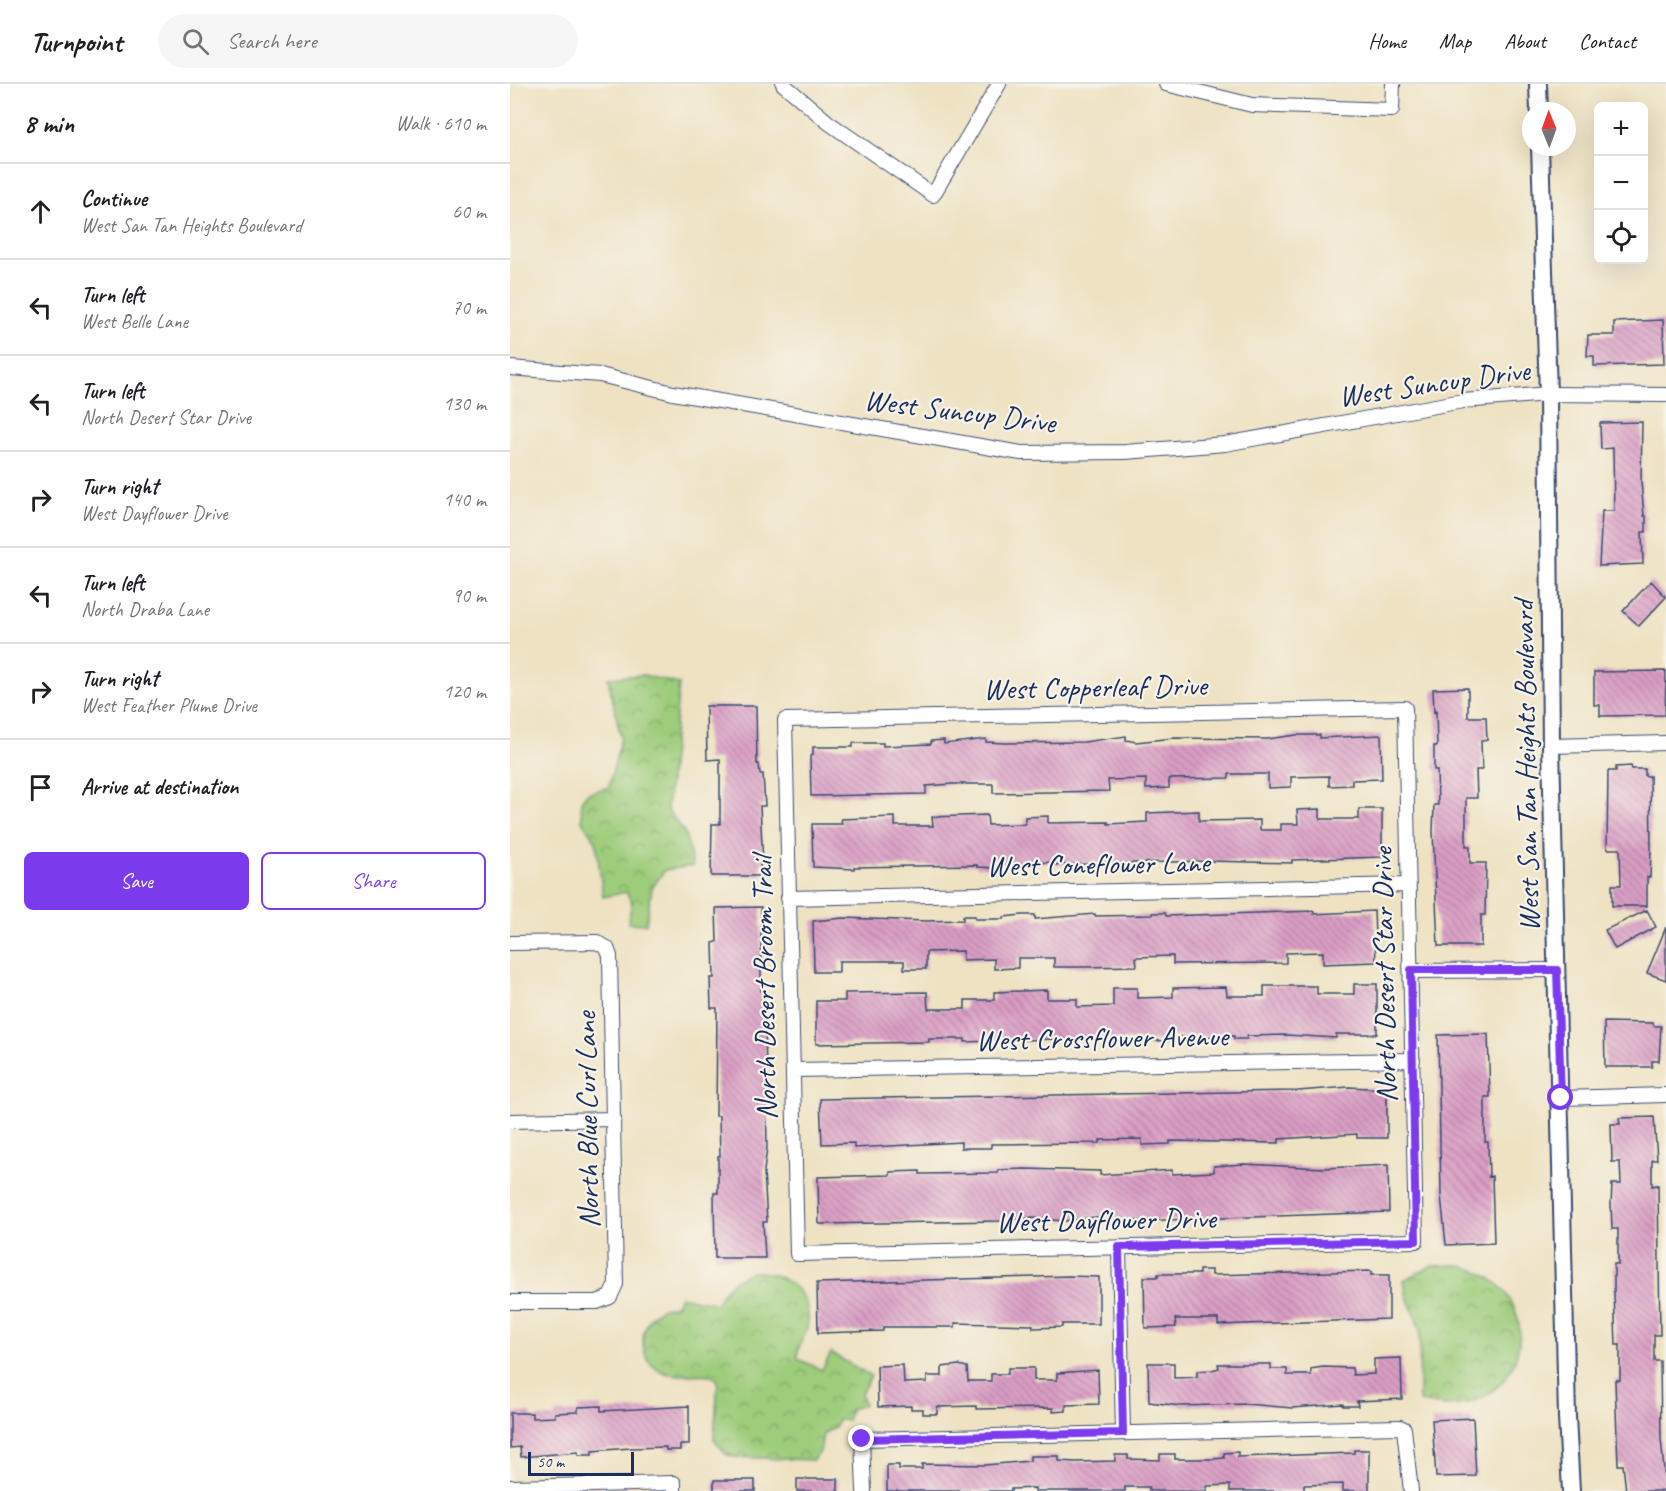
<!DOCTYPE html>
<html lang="en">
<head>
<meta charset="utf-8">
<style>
	:root { --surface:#fff; --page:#f6f6f6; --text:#202124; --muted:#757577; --line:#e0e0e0; --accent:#7c3aed }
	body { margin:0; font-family:Caveat,sans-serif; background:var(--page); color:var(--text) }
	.controls { position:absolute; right:18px; top:18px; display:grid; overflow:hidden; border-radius:9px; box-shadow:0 6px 24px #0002 }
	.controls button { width:54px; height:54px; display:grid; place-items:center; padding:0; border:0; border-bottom:2px solid var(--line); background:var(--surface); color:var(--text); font:30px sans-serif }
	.compass { position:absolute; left:1012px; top:18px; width:54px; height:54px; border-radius:50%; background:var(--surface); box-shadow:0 6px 24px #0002; rotate:359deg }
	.scale { position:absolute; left:18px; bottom:15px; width:106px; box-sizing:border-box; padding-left:6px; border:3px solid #1b2f5e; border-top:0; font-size:16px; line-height:21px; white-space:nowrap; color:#1b2f5e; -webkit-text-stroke:4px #f7f3e8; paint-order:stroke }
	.stop { position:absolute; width:18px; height:18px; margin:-14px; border:4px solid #7c3aed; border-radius:50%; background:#fff }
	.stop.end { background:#7c3aed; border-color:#fff; box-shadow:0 2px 6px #0008 }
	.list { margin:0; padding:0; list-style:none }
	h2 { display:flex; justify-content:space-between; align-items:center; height:78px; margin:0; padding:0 24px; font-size:26px }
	h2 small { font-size:20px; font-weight:400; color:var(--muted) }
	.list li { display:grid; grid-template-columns:39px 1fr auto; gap:18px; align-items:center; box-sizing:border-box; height:96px; padding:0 24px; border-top:2px solid var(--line) }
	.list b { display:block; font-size:22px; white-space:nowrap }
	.list p { margin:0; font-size:20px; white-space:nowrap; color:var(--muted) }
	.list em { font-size:20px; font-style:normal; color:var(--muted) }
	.actions { display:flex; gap:12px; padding:18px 24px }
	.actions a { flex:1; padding:14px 0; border:2px solid var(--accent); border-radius:9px; text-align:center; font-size:21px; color:var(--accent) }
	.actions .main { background:var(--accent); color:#fff }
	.icon { flex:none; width:33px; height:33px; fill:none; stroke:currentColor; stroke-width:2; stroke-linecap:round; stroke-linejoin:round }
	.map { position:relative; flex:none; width:1156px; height:1407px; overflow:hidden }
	header { display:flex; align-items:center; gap:36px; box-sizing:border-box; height:84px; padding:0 30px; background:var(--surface); border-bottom:2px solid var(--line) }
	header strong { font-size:28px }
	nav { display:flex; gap:33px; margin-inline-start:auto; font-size:21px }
	.search { width:420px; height:54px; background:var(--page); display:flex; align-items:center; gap:15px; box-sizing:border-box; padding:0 21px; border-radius:33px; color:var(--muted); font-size:22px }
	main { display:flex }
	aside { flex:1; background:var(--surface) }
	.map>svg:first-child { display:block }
</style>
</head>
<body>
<header>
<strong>Turnpoint</strong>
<div class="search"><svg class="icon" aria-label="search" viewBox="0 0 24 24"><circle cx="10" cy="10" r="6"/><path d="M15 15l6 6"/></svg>Search here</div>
<nav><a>Home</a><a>Map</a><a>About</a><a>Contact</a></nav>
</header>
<main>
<aside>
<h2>8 min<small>Walk · 610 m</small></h2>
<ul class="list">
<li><svg class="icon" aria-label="ahead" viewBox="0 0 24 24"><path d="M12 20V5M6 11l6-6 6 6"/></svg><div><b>Continue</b><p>West San Tan Heights Boulevard</p></div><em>60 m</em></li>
<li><svg class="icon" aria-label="left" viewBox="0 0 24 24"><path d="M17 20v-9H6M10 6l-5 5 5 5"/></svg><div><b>Turn left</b><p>West Belle Lane</p></div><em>70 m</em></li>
<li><svg class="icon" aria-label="left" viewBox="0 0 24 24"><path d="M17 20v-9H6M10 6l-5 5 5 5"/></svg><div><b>Turn left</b><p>North Desert Star Drive</p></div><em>130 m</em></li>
<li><svg class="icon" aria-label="right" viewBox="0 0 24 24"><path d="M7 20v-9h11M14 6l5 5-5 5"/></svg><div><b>Turn right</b><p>West Dayflower Drive</p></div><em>140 m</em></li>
<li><svg class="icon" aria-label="left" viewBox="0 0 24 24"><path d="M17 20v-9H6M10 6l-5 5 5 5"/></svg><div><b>Turn left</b><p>North Draba Lane</p></div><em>90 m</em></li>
<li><svg class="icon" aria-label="right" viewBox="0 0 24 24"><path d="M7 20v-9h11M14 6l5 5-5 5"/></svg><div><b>Turn right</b><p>West Feather Plume Drive</p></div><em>120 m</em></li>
<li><svg class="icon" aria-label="arrive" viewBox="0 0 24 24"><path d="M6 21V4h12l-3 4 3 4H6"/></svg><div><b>Arrive at destination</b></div></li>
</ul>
<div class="actions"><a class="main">Save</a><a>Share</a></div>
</aside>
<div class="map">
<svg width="1156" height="1407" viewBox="0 0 1156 1407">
	<defs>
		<pattern id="park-crowns" width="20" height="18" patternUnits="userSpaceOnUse" patternTransform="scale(1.5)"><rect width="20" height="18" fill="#9dcc7a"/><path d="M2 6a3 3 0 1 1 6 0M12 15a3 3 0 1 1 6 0" fill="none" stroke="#7fa667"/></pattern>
		<pattern id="building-back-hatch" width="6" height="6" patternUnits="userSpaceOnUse" patternTransform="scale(1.5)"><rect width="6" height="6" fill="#da9dc4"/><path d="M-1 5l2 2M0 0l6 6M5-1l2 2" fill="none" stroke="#b080a2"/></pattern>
	</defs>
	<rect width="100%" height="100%" fill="#f7f3e8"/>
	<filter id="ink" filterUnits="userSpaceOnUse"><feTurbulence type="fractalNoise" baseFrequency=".0167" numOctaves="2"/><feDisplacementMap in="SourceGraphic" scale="12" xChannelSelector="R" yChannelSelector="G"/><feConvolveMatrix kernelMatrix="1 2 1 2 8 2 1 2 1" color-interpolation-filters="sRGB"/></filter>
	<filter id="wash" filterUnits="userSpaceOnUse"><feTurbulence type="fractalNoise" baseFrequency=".008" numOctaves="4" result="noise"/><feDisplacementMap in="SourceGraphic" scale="24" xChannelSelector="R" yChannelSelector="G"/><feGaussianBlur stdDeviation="1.35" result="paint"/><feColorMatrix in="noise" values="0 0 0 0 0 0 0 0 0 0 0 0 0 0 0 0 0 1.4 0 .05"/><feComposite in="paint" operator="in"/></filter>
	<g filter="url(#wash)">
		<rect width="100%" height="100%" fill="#eee2c3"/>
		<!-- park -->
		<path fill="url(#park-crowns)" stroke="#5c7e6c" stroke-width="1.5" d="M133 591 169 600 157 725 175 749 183 782 155 786 142 804 136 840 118 839 122 818 116 808 93 813 86 757 72 737 71 717 78 709 99 703 111 654 98 594Z
			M947 1181C1051 1202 1016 1349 909 1317L910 1245 896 1210 894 1196 921 1182Z
			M241 1188C272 1187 304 1208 297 1243 295 1254 285 1264 288 1275L312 1286 321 1269 361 1292 351 1309 354 1321 340 1325 337 1337 328 1335 325 1343 313 1350 310 1368 303 1376 225 1373 216 1370 204 1355 208 1297 202 1291C184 1289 163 1295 147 1285 127 1272 129 1238 149 1226 153 1223 161 1222 166 1221L170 1212 207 1220C213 1203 224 1195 241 1188Z"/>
		<g id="blocks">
			<!-- building -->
			<path fill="url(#building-back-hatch)" d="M1153 236 1154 280 1084 282V272H1077L1078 251H1104V238Z
				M1132 338 1131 397 1134 432H1136V448H1132L1133 480 1089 482 1092 427H1104L1103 364 1091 365 1090 339Z
				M1141 497 1156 513 1129 542 1113 527Z
				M1156 587 1155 631 1090 632V621H1084V588Z
				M958 604V633H976L977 656H971L972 686H966L967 714H956V762H960V779H976L975 831H971V862H928L923 747 924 721H928L927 686H924V662H927L926 627 924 628 923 605Z
				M196 622H246L247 680H249L250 690H253L255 722H250L253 780H250L251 792H201L202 740H210V675L197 676Z
				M786 651H810V654L871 651 872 695 842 696V701L819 702V692L781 693V703L758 704V690H719V694L659 695V704L636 705V695L598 696 599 707 483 709V700H443L416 702V710L301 712 300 672 303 671V663H343V659H373V662L421 660V657L434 656V660L476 655V658L494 659 574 658 616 652V656L626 658 664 654 757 655Z
				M1121 682 1122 685H1135V692H1140L1141 765 1140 793H1137V822H1102V801H1111L1110 765H1097L1098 687H1106V683Z
				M810 725V735H849V725H872V773L782 776V779L699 777 546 781V778L497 780V784H485L467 783V781L344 783V785L303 783 302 740H332L331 735 385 733V742H423L422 733 477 731 478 741 515 740V733L538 732V739L598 738V740L637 738V729L689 727V737L750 736V746H771V740H788L787 726Z
				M251 823V907H254L255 930 257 1064 254 1087 257 1138H253L255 1174H205L204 1109H208V1072H210L209 1032H206L207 924H201L200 894H204L203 859 207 858 206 824Z
				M1137 826 1146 843 1105 865 1095 846Z
				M804 827V830L864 827 866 878 813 880V868L776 869V879L663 880V872L626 873 627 882 573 883H544V874H508V884L484 885V875L453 876V867L416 868V885H394V877H329V888H304L303 837 333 834 416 837 453 836V832H465V835H494V833L512 831H525V835L585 830V832L642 831V829H655L656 832Z
				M1156 843V896L1137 889Z
				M844 900H867V950H826V954L777 951 737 952V955H724V952L659 953V957L544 955 455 958V955H419V958L306 960V917H335V909L417 908 418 925H455V916H484V908L537 906V915H567V923L603 922V904H627V914L663 913V904L716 903 717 912H754V902H807V910H844Z
				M1094 938 1143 939 1144 942H1151L1149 977H1142V983H1095Z
				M978 950 980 1013H975V1058H978L979 1093 982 1092 984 1159 936 1161 931 1111 928 951Z
				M839 1003 877 1005V1054H847V1050L769 1055V1059L660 1057V1060L632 1061V1055L590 1056V1059L481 1060V1064H451V1058L344 1064V1059L312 1060 310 1015 788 1007Z
				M1144 1033 1147 1076H1142V1102L1148 1101 1150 1251H1144V1277H1150L1151 1355 1156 1407H1116L1113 1381H1108L1105 1296H1110V1261H1106L1104 1209V1180H1108V1145H1102L1101 1121 1102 1100H1111L1110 1078H1102L1101 1040H1110L1109 1034Z
				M734 1080 815 1084 878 1081 879 1128 601 1138V1131L554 1137 522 1134 490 1137 309 1140 308 1093 380 1091V1088L410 1087V1090L488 1089V1086L515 1085 590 1087V1091L662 1086V1090L704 1088V1082Z
				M689 1186H702V1191L861 1187V1191H879V1235L708 1241V1235H665L666 1243 635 1244 634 1193H648V1190H689Z
				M559 1192 589 1193V1240H552V1243L523 1244V1241L445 1239V1243H373V1247L308 1249 307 1199Z
				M891 1274 892 1315 847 1317 848 1322H833V1320L782 1324 736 1320 671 1322 639 1318 638 1279H664V1294L687 1293V1287L702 1286 709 1284 708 1280H761V1285H777V1291H801V1285L813 1283 842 1284 843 1291 864 1290V1275Z
				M393 1281 394 1299 417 1298V1292H432V1283L449 1281 457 1283 458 1297H481V1290H498V1284H524V1296H547V1289L588 1286 589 1320 556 1321V1327L543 1328V1324L466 1325V1322L427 1323V1330H413V1325H401V1322L368 1323 367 1282Z
				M91 1322V1327L179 1322V1361H170V1366H156V1363L121 1364 82 1367V1371H68V1368L11 1373 10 1363 0 1364V1329H22V1334L45 1333V1329L68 1328V1323Z
				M963 1334 966 1392 926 1393 922 1336Z
				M844 1366H859V1407H833V1400L794 1401V1407H720V1401L697 1402V1407H639V1403H615V1407H525V1404L501 1405V1407H377V1381H389V1385H412V1380L475 1381 520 1377V1372H549V1377L566 1378 605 1377V1371H618V1375L650 1376V1370H665V1375H702L714 1374V1369L728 1368V1373L844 1369Z
				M287 1395H328V1407H287Z
				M204 1396H245V1407H204Z"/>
		</g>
	</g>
	<g filter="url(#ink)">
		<use href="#blocks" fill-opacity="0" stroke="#3b4a6d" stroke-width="1.5"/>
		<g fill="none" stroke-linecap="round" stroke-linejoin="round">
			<defs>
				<path id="minor" d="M273 0 319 39 423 111 489 0
					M656 0 742 21 882 26 883 0
					M0 284 90 291 163 309 511 369 615 368 715 360 953 317 1038 310 1156 311
					M895 624 906 1157 287 1170 275 636Z
					M1041 662 1156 659
					M278 814 899 801
					M0 859 87 858 97 864 100 872 106 1200 100 1213 87 1218H0
					M901 887 1047 886
					M283 986 903 976
					M1051 1014 1156 1011
					M0 1037 104 1035
					M609 1163 613 1349
					M0 1403 164 1399V1407
					M354 1407 352 1355 890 1343 894 1345 901 1407"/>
				<path id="tertiary" d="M1028 0 1029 27
					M1030 63 1038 310 1041 662 1057 1333 1061 1407"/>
			</defs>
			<!-- minor casing -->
			<use href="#minor" stroke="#3b4a6d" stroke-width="16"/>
			<!-- tertiary casing -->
			<use href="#tertiary" stroke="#3b4a6d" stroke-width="20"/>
			<!-- minor -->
			<use href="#minor" stroke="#fff" stroke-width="14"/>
			<!-- tertiary -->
			<use href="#tertiary" stroke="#fff" stroke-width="16"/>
		</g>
	</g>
	<g fill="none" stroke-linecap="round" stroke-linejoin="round" filter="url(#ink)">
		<!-- route -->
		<path stroke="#7c3aed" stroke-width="8" d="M352 1355 613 1349 609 1163 906 1157 901 886H1047L1051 1014"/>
	</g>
	<g text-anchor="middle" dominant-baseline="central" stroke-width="4.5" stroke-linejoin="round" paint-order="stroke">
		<!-- street labels -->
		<g font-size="30" fill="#1b2f5e" stroke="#f7f3e8">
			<text transform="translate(924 299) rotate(-8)">West Suncup Drive</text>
			<text transform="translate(450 327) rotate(7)">West Suncup Drive</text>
			<text transform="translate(585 603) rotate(-1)">West Copperleaf Drive</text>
			<text transform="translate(1016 682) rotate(-91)">West San Tan Heights Boulevard</text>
			<text transform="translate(588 780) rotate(-1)">West Coneflower Lane</text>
			<text transform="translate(874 891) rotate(-91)">North Desert Star Drive</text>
			<text transform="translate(254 904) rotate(-91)">North Desert Broom Trail</text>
			<text transform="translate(592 954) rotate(-1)">West Crossflower Avenue</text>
			<text transform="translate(77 1036) rotate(-91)">North Blue Curl Lane</text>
			<text transform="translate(596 1136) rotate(-1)">West Dayflower Drive</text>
		</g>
	</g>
</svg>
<div class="controls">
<button>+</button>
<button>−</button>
<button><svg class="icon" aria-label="locate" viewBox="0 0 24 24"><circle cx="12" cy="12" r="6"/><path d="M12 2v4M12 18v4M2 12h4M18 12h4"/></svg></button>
</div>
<svg class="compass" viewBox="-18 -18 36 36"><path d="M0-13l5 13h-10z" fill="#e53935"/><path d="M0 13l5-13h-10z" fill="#757577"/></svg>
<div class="scale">50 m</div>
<div class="stop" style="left:1051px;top:1014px"></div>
<div class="stop end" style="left:352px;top:1355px"></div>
</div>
</main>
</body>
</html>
